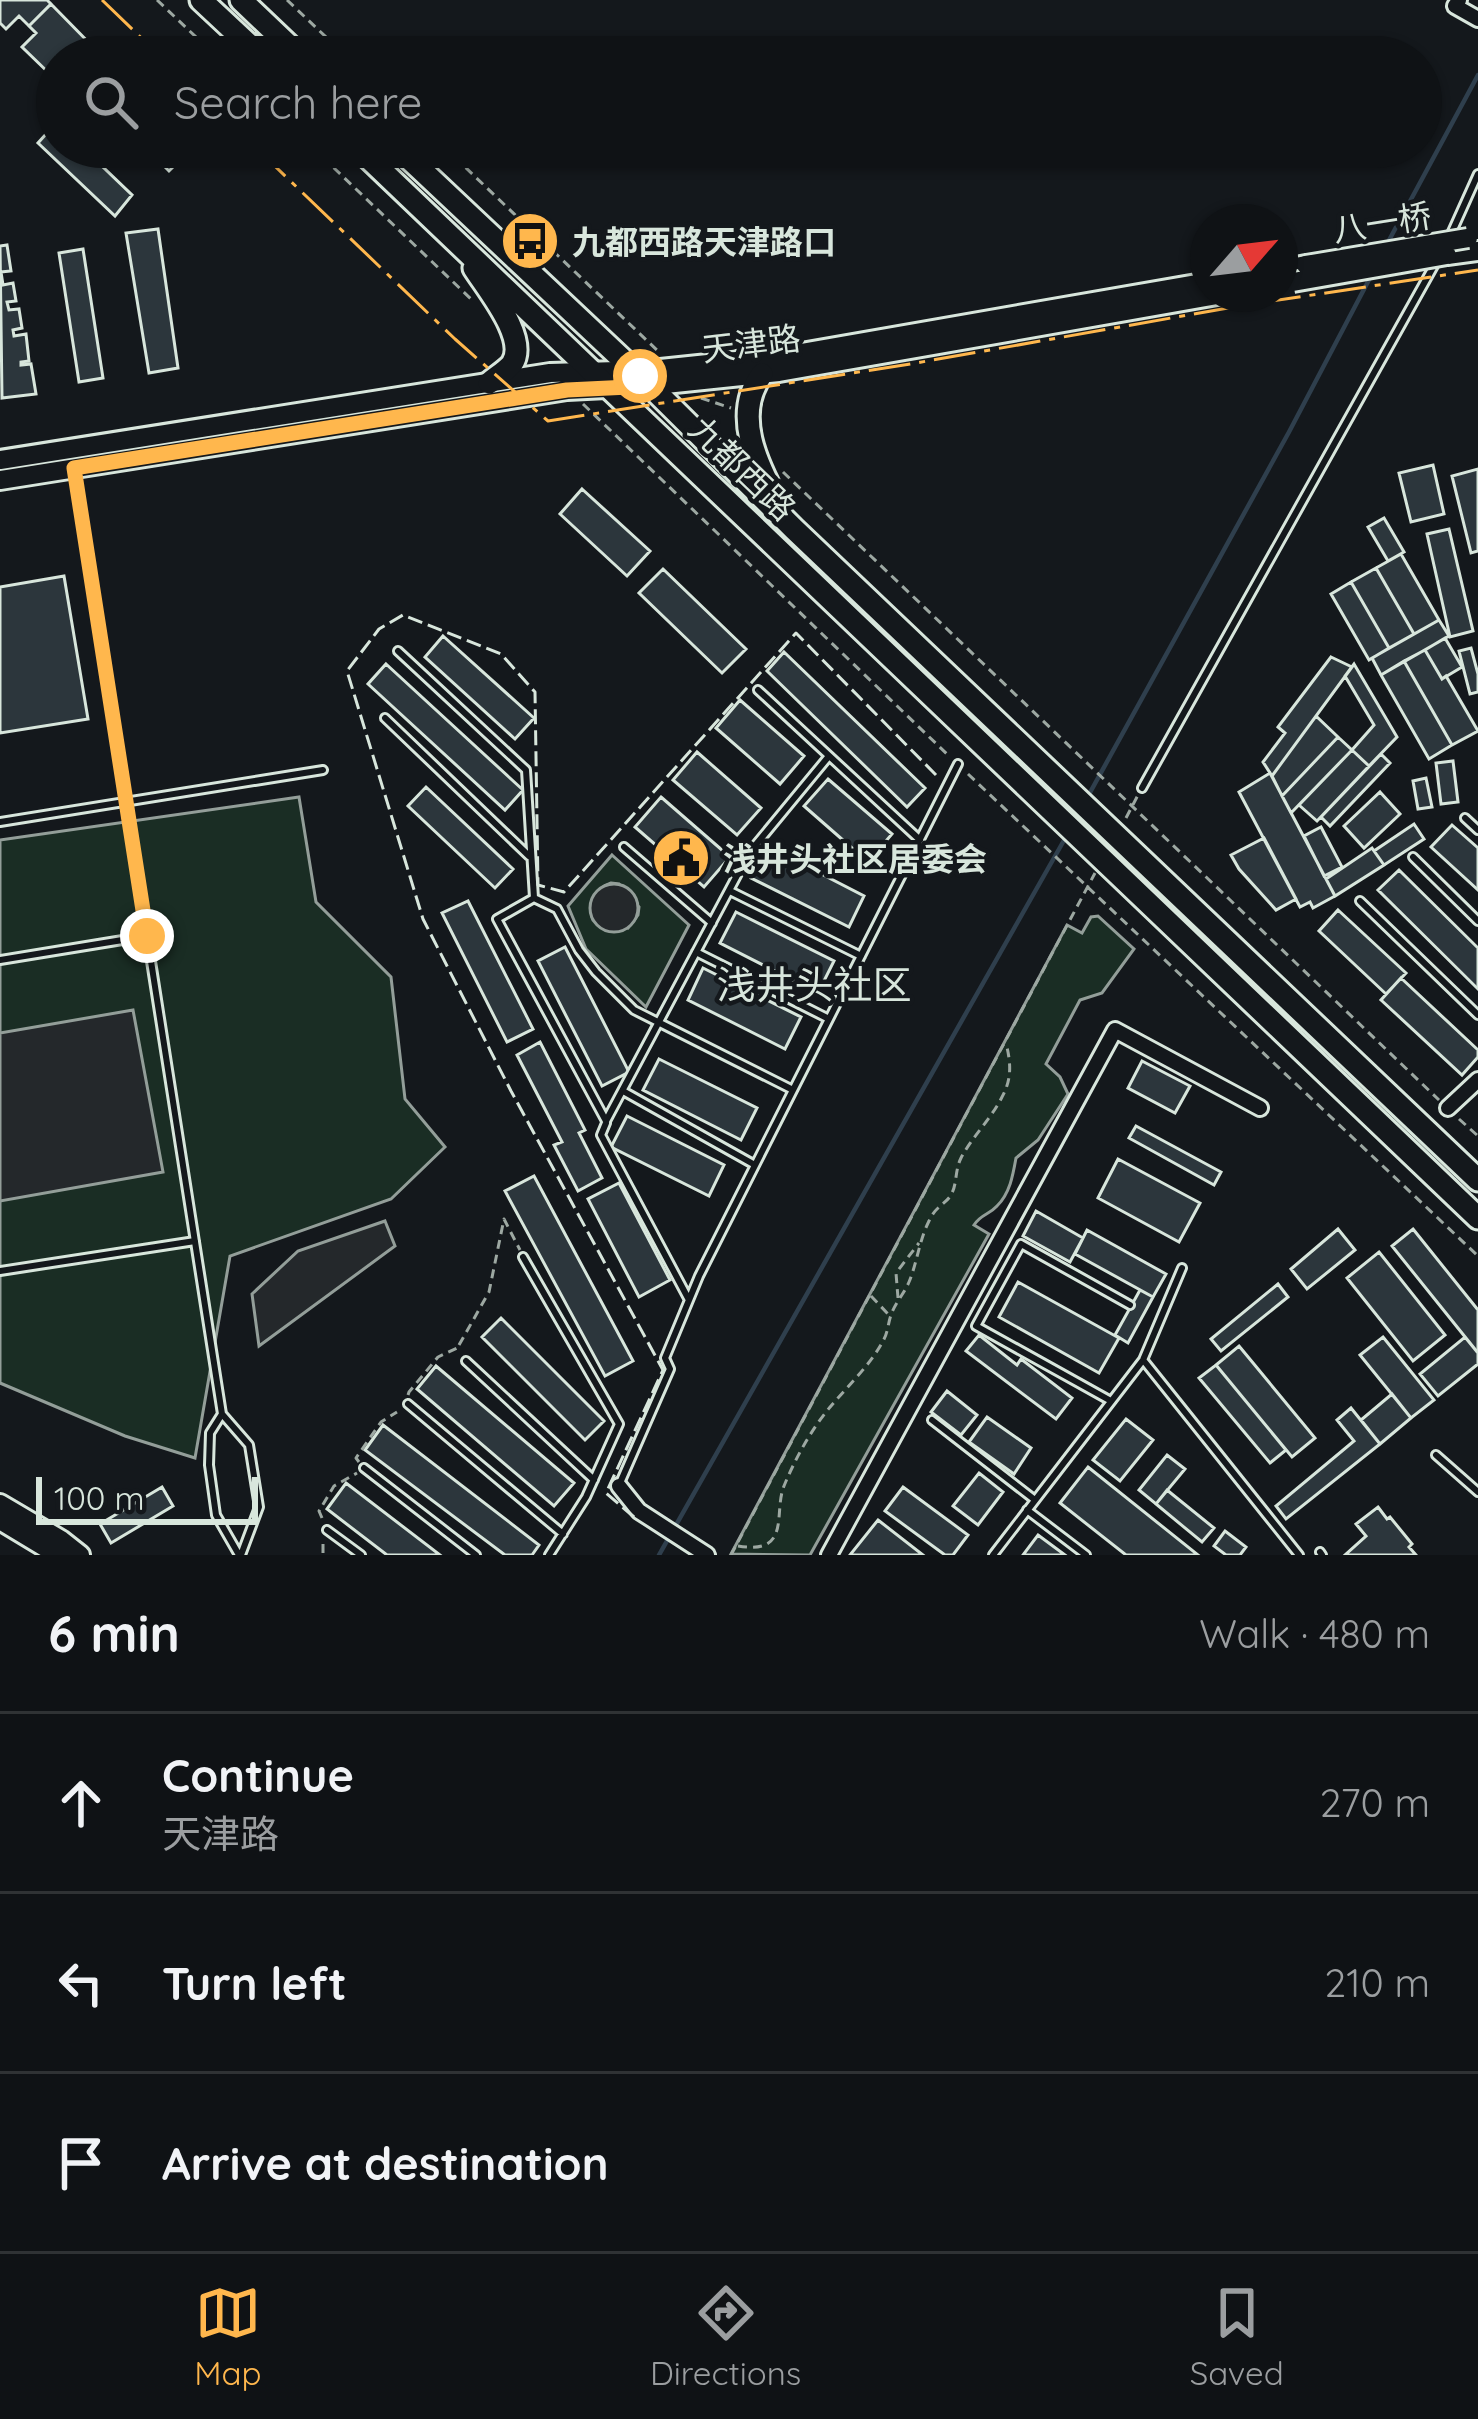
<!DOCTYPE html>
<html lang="en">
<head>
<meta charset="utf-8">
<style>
	:root { --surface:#0f1215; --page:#181b1e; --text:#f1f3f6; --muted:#9b9ea0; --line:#2f3234; --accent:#ffb74d }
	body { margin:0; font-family:Quicksand,"Noto Sans SC",sans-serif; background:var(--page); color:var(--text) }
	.compass { position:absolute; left:1190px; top:204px; width:108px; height:108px; border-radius:50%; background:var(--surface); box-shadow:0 3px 9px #0004; rotate:62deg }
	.scale { position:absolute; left:36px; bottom:30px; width:222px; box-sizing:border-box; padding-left:12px; border:6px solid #d8e6dc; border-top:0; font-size:33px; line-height:42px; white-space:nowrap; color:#d8e6dc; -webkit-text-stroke:9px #14181c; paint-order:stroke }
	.stop { position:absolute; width:36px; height:36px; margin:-27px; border:9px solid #ffb74d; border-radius:50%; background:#fff }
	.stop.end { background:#ffb74d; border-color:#fff; box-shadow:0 3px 12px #0008 }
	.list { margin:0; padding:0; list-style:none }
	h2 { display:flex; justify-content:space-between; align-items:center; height:156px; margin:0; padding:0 48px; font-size:51px }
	h2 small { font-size:39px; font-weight:400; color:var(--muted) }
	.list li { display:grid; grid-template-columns:78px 1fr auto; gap:36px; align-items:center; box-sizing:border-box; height:180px; padding:0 48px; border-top:3px solid var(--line) }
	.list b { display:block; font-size:45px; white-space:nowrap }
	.list p { margin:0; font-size:39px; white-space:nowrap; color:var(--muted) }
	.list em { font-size:39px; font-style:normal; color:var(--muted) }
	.icon { flex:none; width:66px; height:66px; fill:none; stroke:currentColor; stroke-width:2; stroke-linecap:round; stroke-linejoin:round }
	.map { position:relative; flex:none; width:1478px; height:1555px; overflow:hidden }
	.search { position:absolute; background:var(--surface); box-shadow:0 3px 9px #0004; left:36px; right:36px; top:36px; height:132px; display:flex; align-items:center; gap:30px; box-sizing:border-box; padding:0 42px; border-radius:66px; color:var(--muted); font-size:45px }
	.sheet { height:696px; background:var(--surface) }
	nav { display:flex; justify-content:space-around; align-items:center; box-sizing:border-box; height:168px; border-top:3px solid var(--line); background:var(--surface); font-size:33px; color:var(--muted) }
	nav a { display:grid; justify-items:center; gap:6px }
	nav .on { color:var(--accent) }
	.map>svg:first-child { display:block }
</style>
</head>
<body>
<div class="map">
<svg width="1478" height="1555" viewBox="0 0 1478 1555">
	<rect width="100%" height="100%" fill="#14181c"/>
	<!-- green -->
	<path fill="#1a2d24" stroke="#939e99" stroke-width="3" fill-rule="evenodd" d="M299 797 316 902 391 977 405 1099 445 1147 391 1199 230 1256 195 1458 125 1436 0 1383V840Z
		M612 855 689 925 646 1007 586 949 568 906ZM611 883 619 884 639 907 638 915 628 928 593 920C587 905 596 888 611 883Z
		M1098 916 1134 949 1102 993 1080 1000 1046 1064 1060 1077 1068 1094 1038 1140 1016 1158C1013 1175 1010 1193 997 1206 989 1215 981 1214 974 1225L989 1234 810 1555 731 1554 1067 925 1082 933 1091 917Z"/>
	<!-- parking -->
	<path fill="#24282b" stroke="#939e99" stroke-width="3" d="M590 908a24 24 0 1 1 48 0a24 24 0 1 1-48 0Z
		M133 1010 163 1172 0 1201V1033Z
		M385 1221 395 1246 259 1346 252 1294 298 1251Z"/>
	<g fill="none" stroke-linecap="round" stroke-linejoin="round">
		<!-- stream -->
		<path stroke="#2f3f4d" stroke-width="4.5" d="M1387 244 1478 75
			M1087 798 1289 432 1371 276
			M659 1555 1067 835"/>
	</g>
	<!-- building -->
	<path fill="#2c363c" stroke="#d8e6dc" stroke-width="3" d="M0 0H47L51 4 29 26 19 16 6 29 0 23Z
		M51 4 99 53 95 57H57V77L55 79 22 47 36 33 29 26Z
		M56 123 57 147H82L132 195 115 216 38 143Z
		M145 147H188L191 149 169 171Z
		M158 229 178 368 149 373 126 233Z
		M7 245 11 271 1 272 3 285 13 283 16 301 7 302 9 310 19 309 22 328 13 330 14 336 26 334 29 361 21 362V365L31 364 36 394 2 398 0 246Z
		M83 249 103 378 79 382 59 253Z
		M1433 465 1444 514 1411 522 1399 473Z
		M1478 469V551L1471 553 1452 476Z
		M582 489 650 551 627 576 560 514Z
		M1384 518 1404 552 1388 561 1368 527Z
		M1449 529 1473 631 1450 637 1427 534Z
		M1401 554 1439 620 1414 634 1376 568Z
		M1376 568 1414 634 1389 648 1351 582Z
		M663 569 746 649 722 673 639 593Z
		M64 576 88 719 0 733V587Z
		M1351 582 1389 648 1369 660 1331 594Z
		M1439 620 1449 636 1381 675 1372 658Z
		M443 636 534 718 515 739 425 657Z
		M1445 638 1462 667 1442 679 1425 650Z
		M1471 648 1478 674V692L1470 694 1459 651Z
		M1425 650 1442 679 1446 676 1478 731 1452 745 1404 661Z
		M784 652 925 788 907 807 767 671Z
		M1331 657 1352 667 1272 776 1263 762 1285 733 1278 727Z
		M1404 661 1452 745 1429 759 1381 675Z
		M386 664 523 790 505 810 368 684Z
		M1354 664 1397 737 1369 766 1352 750 1374 725 1345 676Z
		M740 700 804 756 780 784 716 728Z
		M1316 716 1338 737 1282 796 1272 776Z
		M1338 737 1352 750 1291 813 1282 796Z
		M1352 750 1369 766 1317 821 1299 805Z
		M697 752 761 808 737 835 673 780Z
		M1381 754 1390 763 1330 826 1321 817Z
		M1453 761 1458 802 1441 804 1436 763Z
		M1270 773 1335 896 1313 908 1310 902 1300 907 1239 792Z
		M1426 778 1432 807 1418 809 1413 781Z
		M828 779 892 834 868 862 804 806Z
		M426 787 513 869 495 888 408 806Z
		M1380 792 1400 814 1364 848 1344 826Z
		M661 797 730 857 704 887 635 827Z
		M1414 824 1424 839 1384 865 1374 851Z
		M1452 825 1478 848V890L1431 847Z
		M1321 827 1342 867 1324 876 1304 836Z
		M1264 838 1296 899 1276 910 1239 869 1231 855Z
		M767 846 864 896 849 927 751 878Z
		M1372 848 1384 865 1335 896 1326 879Z
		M1399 870 1478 948V989L1378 890Z
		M468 901 533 1029 507 1042 442 913Z
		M1338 910 1406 973 1386 994 1319 931Z
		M736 912 834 961 818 993 720 943Z
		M565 947 629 1072 602 1086 538 961Z
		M703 968 801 1017 785 1049 688 1000Z
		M1401 978 1478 1050V1057L1462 1075 1381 1000Z
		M540 1042 585 1130 579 1133 602 1178 578 1191 554 1145 562 1142 517 1055Z
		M659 1059 757 1108 741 1140 643 1090Z
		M1142 1061 1190 1086 1175 1113 1128 1088Z
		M627 1116 724 1165 709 1196 611 1147Z
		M1136 1126 1221 1172 1214 1185 1129 1138Z
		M1118 1159 1200 1203 1179 1242 1098 1198Z
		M534 1176 633 1361 605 1376 505 1191Z
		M619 1183 670 1280 639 1297 588 1199Z
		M1036 1211 1083 1238 1070 1262 1023 1236Z
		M1338 1229 1355 1250 1307 1289 1291 1269Z
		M1413 1229 1478 1310V1353L1392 1246Z
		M1087 1230 1166 1274 1153 1297 1075 1254Z
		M1379 1252 1445 1335 1413 1361 1347 1278Z
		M1018 1282 1119 1338 1099 1373 999 1317Z
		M1278 1284 1288 1297 1221 1351 1211 1339Z
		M1140 1290 1153 1297 1128 1343 1115 1335Z
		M501 1318 604 1421 585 1440 482 1337Z
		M979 1335 1017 1365 1021 1359 1072 1398 1056 1419 966 1351Z
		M1383 1337 1434 1400 1411 1418 1360 1355Z
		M1465 1337 1478 1353V1364L1438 1396 1420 1374Z
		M1239 1346 1315 1438 1292 1457 1216 1365Z
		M1216 1365 1286 1450 1270 1463 1199 1378Z
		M436 1366 574 1483 554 1506 417 1389Z
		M947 1391 977 1415 961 1435 931 1412Z
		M1392 1394 1411 1418 1380 1444 1361 1420Z
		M1351 1408 1380 1444 1286 1519 1276 1506 1354 1441 1337 1420Z
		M987 1417 1031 1448 1014 1474 969 1442Z
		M1126 1419 1153 1440 1120 1481 1093 1460Z
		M383 1425 539 1545 532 1555H505L365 1450Z
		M1167 1455 1185 1469 1156 1504 1139 1490Z
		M1088 1467 1198 1555H1126L1060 1503Z
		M979 1473 1003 1492 978 1525 953 1506Z
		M346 1483 440 1555H387L327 1509Z
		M162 1487 173 1506 111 1543 100 1524Z
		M903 1487 968 1535 953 1555H945L885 1511Z
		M1167 1490 1214 1528 1202 1542 1156 1504Z
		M1378 1507 1387 1519 1390 1517 1412 1544 1409 1547 1416 1555H1345L1366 1536 1356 1524Z
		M878 1520 923 1555H850Z
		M1225 1531 1246 1547 1240 1555H1226L1214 1546Z
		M1038 1535 1065 1555H1023Z"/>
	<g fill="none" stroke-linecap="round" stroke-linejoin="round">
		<defs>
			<path id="lane" d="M1451 234 1478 174
				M74 470 222 1414
				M398 651 526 770 534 898 497 919 606 1121 749 853 829 756
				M758 690 920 840
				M385 718 529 856
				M1142 788 1436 262
				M1465 818 1478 830
				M0 822 323 770
				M624 847 712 923
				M1413 857 1478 921
				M730 891 861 956
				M534 898 557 909 579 950 596 972 634 1010 793 1090
				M1360 901 1478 1015
				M696 952 829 1019
				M0 960 147 936
				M623 1091 755 1165
				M606 1123 601 1135 689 1300
				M523 1257 619 1424 586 1497 549 1555
				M0 1271 195 1241
				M466 1361 594 1480
				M1144 1361 1299 1555
				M1111 1401 976 1326 1021 1244 1130 1305
				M408 1404 563 1534
				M932 1420 1035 1500
				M1436 1455 1478 1492
				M364 1468 476 1555
				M620 1483 670 1369 665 1358 699 1276 958 764
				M1027 1510 1086 1555
				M327 1530 361 1555
				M1320 1552 1322 1555
				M239 1555 216 1515 209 1465 210 1433 222 1414 249 1445 259 1507 241 1555
				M993 1555 1143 1360 1182 1268"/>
			<path id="street" d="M1459 0 1455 6 1478 19
				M1448 1108 1478 1080
				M619 1486 639 1511 707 1555
				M829 1555 1115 1030 1260 1108"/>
			<path id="secondary" d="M1447 255 1478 251
				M1280 270 1306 265
				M0 460 550 373 651 370 784 356 1208 282
				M0 480 567 390 646 386 779 372 1223 294
				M0 1504 61 1540 80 1555
				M0 1520 58 1555"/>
			<path id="primary" d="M201 0 262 57
				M241 0 301 57
				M357 147 1478 1218
				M397 147 640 376 794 529 1478 1180
				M474 268C488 290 529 339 512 364 506 371 496 377 489 383
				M762 374C732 414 757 465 778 503"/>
		</defs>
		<!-- lane casing -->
		<use href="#lane" stroke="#d8e6dc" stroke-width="12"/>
		<!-- street casing -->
		<use href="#street" stroke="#d8e6dc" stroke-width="20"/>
		<!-- secondary casing -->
		<use href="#secondary" stroke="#d8e6dc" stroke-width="24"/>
		<!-- primary casing -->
		<use href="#primary" stroke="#d8e6dc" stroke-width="27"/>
		<!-- path -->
		<path stroke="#9da8a2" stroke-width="3" stroke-dasharray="9 6" stroke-linecap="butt" d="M157 0 217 57
			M287 0 347 57
			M312 147 471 299
			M444 147 660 353
			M701 398 731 408
			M583 404 948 755
			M783 472 1439 1100
			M968 774 1478 1256
			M1126 818 1138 795
			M1459 1119 1478 1136
			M871 1296 889 1315
			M898 1298 896 1273 919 1243
			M459 1345 489 1292 504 1219 520 1250
			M408 1395 409 1392 438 1357 457 1348
			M359 1462 356 1458 381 1422 397 1412
			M322 1518 319 1511 334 1486 357 1473
			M323 1544V1555
			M738 1546C792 1555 773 1513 784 1486 795 1459 812 1428 831 1406 848 1386 871 1364 883 1341 888 1333 888 1323 891 1315 895 1303 904 1294 909 1282 917 1263 919 1241 929 1221 936 1205 947 1204 952 1193 957 1183 955 1170 961 1158 972 1137 991 1119 1002 1097 1012 1079 1011 1063 1006 1043
			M731 1555 1095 873"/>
		<!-- lane -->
		<use href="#lane" stroke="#14181c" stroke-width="6"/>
		<!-- street -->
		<use href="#street" stroke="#14181c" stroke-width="14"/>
		<!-- secondary -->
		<use href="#secondary" stroke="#14181c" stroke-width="18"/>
		<!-- primary -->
		<use href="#primary" stroke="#14181c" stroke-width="21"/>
		<defs>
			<path id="secondary-bridge" d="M1306 265 1468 238
				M1293 282 1447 255"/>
		</defs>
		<!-- secondary-bridge casing -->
		<use href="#secondary-bridge" stroke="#d8e6dc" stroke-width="24" stroke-linecap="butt"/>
		<!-- secondary-bridge -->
		<use href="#secondary-bridge" stroke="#14181c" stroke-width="18"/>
		<!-- fence -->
		<path stroke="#d8e6dc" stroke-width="3" stroke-dasharray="15 6" stroke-linecap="butt" d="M634 1517 606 1493 663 1370 511 1091 423 919 347 671 379 629 403 615 501 654 535 692 538 885 564 892 796 633 936 775"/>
		<!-- power -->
		<path stroke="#ffb74d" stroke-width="3" stroke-dasharray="42 9 6 9" stroke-linecap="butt" d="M102 0 161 57
			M255 147 455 339 548 421 916 363 1239 306 1478 270"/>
	</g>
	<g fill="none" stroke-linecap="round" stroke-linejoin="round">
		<!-- route -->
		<path stroke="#ffb74d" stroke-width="15" d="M147 936 74 468 567 390 650 386 640 376"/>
	</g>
	<!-- icons -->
	<defs>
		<symbol id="bus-disc" viewBox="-11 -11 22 22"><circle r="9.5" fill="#ffb74d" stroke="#14181c"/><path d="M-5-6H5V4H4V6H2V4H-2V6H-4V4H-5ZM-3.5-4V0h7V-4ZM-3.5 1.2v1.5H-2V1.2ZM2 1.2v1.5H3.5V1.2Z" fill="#111"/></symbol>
		<symbol id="civic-disc" viewBox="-11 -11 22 22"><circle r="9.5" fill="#ffb74d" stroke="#14181c"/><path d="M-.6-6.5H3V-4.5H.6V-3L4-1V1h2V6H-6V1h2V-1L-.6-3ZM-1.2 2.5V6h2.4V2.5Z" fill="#111"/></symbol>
	</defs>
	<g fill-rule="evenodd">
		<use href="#bus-disc" x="497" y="208" width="66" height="66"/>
		<use href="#civic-disc" x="648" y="825" width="66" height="66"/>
	</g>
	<g text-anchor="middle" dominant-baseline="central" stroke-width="9" stroke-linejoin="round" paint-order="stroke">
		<!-- street labels -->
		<g font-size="33" fill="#d8e6dc" stroke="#14181c">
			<text transform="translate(1382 222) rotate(-9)">八一桥</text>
			<text transform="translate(751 343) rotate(-7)">天津路</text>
			<text transform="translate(743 468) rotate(44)">九都西路</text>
		</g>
		<!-- poi labels -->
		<g font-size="33" font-weight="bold" fill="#d8e6dc" stroke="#14181c" text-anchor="start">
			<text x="572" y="241">九都西路天津路口</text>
			<text x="723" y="858">浅井头社区居委会</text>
		</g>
		<!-- quarter labels -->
		<g font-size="39" fill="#d8e6dc" stroke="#14181c">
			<text x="814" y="984">浅井头社区</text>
		</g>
	</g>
</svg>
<svg class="compass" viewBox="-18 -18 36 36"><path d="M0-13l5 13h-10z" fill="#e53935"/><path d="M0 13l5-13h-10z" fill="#9b9ea0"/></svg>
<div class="scale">100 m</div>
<div class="stop" style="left:640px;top:376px"></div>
<div class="stop end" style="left:147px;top:936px"></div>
<div class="search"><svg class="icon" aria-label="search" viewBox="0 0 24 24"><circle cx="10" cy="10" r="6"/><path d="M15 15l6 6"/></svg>Search here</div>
</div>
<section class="sheet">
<h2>6 min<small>Walk · 480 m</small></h2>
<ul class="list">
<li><svg class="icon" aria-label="ahead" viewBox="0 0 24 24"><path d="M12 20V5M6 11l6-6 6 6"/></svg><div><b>Continue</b><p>天津路</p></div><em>270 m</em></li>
<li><svg class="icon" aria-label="left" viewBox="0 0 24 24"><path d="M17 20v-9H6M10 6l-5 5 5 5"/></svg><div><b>Turn left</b></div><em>210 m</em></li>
<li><svg class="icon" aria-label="arrive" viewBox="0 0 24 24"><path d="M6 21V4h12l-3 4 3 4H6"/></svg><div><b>Arrive at destination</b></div></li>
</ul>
</section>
<nav>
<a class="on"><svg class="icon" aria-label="map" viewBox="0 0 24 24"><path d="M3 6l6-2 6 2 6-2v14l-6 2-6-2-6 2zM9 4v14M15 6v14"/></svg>Map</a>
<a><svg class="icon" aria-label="directions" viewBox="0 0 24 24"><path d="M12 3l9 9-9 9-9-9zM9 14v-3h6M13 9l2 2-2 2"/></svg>Directions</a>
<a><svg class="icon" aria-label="saved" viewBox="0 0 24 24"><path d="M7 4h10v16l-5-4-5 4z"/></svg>Saved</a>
</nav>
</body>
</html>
